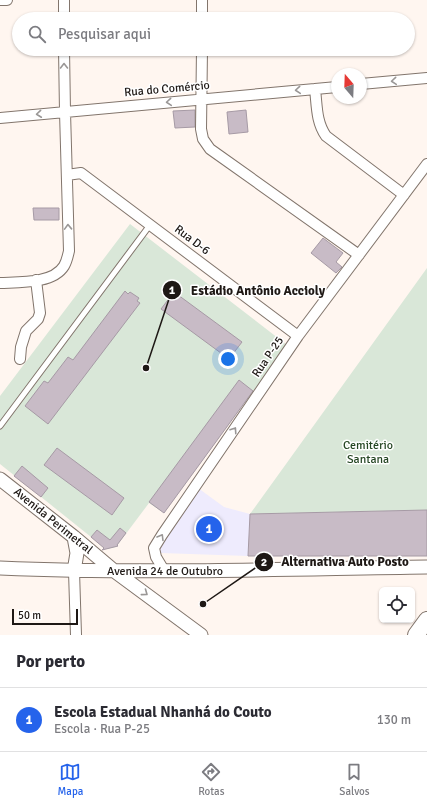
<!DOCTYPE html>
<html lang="pt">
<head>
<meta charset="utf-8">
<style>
	:root { --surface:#fff; --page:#f7f7f7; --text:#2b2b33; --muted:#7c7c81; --line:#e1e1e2; --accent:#2563eb }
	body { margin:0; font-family:Signika,sans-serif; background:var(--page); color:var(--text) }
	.controls { position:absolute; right:12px; bottom:12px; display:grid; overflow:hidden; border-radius:6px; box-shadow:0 1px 3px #0004 }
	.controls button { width:36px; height:36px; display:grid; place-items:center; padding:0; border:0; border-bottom:1px solid var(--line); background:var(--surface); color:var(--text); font:20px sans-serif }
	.compass { position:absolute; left:331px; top:68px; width:36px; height:36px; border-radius:50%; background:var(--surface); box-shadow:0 1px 3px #0004; rotate:341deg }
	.scale { position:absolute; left:12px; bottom:10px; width:66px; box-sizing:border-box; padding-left:4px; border:2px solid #1e1815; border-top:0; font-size:11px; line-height:14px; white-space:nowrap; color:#1e1815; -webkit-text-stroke:3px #fff; paint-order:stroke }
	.you { position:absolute; left:228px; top:359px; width:14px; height:14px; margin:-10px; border:3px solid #fff; border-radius:50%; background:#1a73e8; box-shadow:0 0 0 6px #1a73e833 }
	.badge { display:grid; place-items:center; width:26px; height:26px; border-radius:50%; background:var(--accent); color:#fff; font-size:13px; font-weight:700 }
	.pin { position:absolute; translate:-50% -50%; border:2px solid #fff; box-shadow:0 1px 4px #0006 }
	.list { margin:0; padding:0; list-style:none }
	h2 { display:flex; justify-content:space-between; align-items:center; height:52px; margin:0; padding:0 16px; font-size:17px }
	h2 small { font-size:13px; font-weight:400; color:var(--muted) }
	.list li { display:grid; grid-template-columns:26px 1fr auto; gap:12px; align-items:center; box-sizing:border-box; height:64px; padding:0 16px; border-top:1px solid var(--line) }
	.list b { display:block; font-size:15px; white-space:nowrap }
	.list p { margin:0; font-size:13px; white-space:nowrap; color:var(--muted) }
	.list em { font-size:13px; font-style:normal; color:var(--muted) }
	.icon { flex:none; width:22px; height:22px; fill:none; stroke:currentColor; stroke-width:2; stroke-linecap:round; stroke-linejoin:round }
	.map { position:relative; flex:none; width:427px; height:635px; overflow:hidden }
	.search { position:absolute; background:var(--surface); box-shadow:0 1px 3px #0004; left:12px; right:12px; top:12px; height:44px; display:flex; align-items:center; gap:10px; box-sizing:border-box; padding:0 14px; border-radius:22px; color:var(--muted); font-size:15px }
	.sheet { height:116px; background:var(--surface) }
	nav { display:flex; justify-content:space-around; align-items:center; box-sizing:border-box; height:56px; border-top:1px solid var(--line); background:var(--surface); font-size:11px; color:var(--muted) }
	nav a { display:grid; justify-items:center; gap:2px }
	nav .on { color:var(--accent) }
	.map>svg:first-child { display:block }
</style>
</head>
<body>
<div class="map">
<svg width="427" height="635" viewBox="0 0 427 635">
	<rect width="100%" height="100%" fill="#fff6f0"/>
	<!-- education -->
	<path fill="#eeebfd" d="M198 488 224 507 250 514 248 556 161 553 159 544Z"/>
	<!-- green -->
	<path fill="#d9e7d8" d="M130 224 287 345 164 513 149 503 116 547 106 549 0 464V396Z
		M427 268V510L250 514Z"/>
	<!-- building -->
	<path fill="#c8bbc6" stroke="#a69aa5" d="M195 110V127L175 128 173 111Z
		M246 110 248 132 229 134 227 112Z
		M33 208H59V220H34Z
		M323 238 343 253 336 262 342 267 336 273 311 253Z
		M125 291 128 294 130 292 139 298 137 301 140 303 48 424 25 406 44 381 48 383 68 357 73 360Z
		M174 292 242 342 229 359 161 309Z
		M239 380 253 391 164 513 149 502Z
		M57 448 124 498 112 515 44 465Z
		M22 466 48 488 41 497 14 476Z
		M427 510V556H248L250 514Z
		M120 528 126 533 117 545 118 546 102 550 104 548 91 537 97 530 110 540Z"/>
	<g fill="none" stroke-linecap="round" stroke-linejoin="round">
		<defs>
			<path id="service" d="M0 426 150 225"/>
			<path id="minor" d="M0 0H7
				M64 0V19
				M202 19V0
				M202 49 201 129 203 139 210 149 359 255
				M361 84 427 78
				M315 89C317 105 316 122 326 136L404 195
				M0 118 337 87
				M67 175 81 173 298 336
				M0 283C19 282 53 284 64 266 67 261 68 255 69 251L65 112 64 49
				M20 359 21 347 26 331 38 319 40 313 36 280
				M74 571 76 635
				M165 572 156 557 154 548 162 535 298 336 427 164"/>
			<path id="tertiary" d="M0 479 74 537 113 570 201 635
				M74 537 77 553 74 571
				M0 568C142 574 285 569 427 567"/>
			<path id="primary" d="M416 635 427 620"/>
		</defs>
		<!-- service casing -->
		<use href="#service" stroke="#82756c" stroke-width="7"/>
		<!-- minor casing -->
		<use href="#minor" stroke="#82756c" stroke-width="12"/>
		<!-- tertiary casing -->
		<use href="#tertiary" stroke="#82756c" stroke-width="15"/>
		<!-- primary casing -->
		<use href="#primary" stroke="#82756c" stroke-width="18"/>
		<!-- service -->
		<use href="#service" stroke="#fff" stroke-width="5"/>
		<!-- minor -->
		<use href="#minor" stroke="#fff" stroke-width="10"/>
		<!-- tertiary -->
		<use href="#tertiary" stroke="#fff" stroke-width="13"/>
		<!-- primary -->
		<use href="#primary" stroke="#fff" stroke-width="16"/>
	</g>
	<!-- one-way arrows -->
	<defs><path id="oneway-chevron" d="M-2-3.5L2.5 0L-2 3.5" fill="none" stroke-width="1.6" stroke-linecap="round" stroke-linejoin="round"/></defs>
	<g stroke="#9a9796">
		<use href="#oneway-chevron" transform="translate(64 66) rotate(-90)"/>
		<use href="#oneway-chevron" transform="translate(394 81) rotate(175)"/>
		<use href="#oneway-chevron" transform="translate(298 90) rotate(175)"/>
		<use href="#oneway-chevron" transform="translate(169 102) rotate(175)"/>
		<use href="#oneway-chevron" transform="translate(39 114) rotate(174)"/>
		<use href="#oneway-chevron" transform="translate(68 227) rotate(-92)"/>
		<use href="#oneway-chevron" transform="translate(234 430) rotate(-56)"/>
		<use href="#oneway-chevron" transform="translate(161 537) rotate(-59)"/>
		<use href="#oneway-chevron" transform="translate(145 593) rotate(36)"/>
	</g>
	<g text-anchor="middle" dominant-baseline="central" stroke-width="3" stroke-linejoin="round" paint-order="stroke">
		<!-- street labels -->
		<g font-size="12" fill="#1e1815" stroke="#fff">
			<text transform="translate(167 89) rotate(-5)">Rua do Comércio</text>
			<text transform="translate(192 240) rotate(37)">Rua D-6</text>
			<text transform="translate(268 357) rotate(-56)">Rua P-25</text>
			<text transform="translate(53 521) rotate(39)">Avenida Perimetral</text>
			<text x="165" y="571">Avenida 24 de Outubro</text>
		</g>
		<!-- park labels -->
		<g font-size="12" fill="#254623" stroke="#fff">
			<text x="368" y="445">Cemitério<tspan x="368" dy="14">Santana</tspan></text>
		</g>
	</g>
	<!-- callouts -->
	<path fill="none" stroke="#1e1815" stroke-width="1.5" d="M146 368L172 290M203 604L264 562"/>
	<g fill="#1e1815" stroke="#fff" stroke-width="1.5">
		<circle cx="146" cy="368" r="4"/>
		<circle cx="203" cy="604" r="4"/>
		<circle cx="172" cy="290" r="10"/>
		<circle cx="264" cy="562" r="10"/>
	</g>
	<g font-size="12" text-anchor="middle" font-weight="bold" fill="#fff">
		<text x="172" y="294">1</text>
		<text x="264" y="566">2</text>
	</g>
	<g font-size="13" text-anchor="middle" font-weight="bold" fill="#1e1815" stroke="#fff" stroke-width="3" stroke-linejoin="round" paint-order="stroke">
		<text x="258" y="295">Estádio Antônio Accioly</text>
		<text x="345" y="566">Alternativa Auto Posto</text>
	</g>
</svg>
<div class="controls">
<button><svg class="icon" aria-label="locate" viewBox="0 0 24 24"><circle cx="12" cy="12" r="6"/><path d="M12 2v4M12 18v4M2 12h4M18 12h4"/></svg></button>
</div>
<svg class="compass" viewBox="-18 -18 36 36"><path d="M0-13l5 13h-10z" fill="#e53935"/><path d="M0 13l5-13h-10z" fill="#7c7c81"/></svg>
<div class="scale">50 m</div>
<div class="you"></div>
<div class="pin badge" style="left:209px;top:529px">1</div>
<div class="search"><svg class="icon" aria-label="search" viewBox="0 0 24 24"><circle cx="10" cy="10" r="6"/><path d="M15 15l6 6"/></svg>Pesquisar aqui</div>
</div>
<section class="sheet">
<h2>Por perto<small></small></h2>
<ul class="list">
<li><span class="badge">1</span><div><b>Escola Estadual Nhanhá do Couto</b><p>Escola · Rua P-25</p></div><em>130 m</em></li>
</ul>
</section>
<nav>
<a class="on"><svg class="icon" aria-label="map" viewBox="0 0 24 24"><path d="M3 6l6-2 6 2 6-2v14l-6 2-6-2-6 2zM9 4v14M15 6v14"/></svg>Mapa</a>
<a><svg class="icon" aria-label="directions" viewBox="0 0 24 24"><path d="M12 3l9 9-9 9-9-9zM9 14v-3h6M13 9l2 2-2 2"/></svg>Rotas</a>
<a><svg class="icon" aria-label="saved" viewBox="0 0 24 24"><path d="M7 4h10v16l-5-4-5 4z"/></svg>Salvos</a>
</nav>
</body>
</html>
